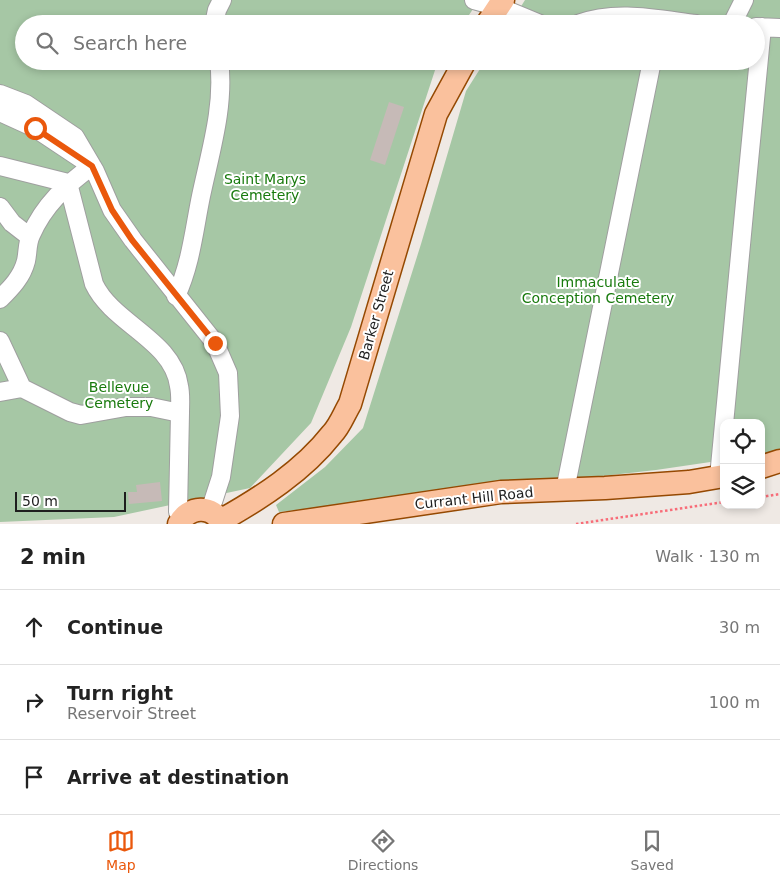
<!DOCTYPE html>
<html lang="en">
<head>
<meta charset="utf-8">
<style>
	:root { --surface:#fff; --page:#f2f2f2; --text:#222; --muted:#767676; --line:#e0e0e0; --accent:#ea580c }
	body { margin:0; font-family:"DejaVu Sans",sans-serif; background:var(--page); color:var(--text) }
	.controls { position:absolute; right:15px; bottom:15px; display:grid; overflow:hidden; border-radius:10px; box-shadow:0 2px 8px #0003 }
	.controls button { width:45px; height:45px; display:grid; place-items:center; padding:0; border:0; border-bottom:1px solid var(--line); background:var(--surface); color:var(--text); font:25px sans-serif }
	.scale { position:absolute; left:15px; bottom:12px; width:111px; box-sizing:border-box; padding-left:5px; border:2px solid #1e1e1e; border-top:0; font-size:14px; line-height:18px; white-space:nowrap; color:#1e1e1e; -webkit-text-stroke:4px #fff; paint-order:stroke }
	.stop { position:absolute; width:15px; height:15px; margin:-11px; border:4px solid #ea580c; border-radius:50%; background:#fff }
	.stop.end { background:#ea580c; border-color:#fff; box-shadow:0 1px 5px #0008 }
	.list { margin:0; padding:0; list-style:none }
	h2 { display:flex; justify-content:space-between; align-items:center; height:65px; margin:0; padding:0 20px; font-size:21px }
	h2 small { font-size:16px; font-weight:400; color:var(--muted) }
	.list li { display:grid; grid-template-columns:32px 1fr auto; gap:15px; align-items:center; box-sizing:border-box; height:75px; padding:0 20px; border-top:1px solid var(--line) }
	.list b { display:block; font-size:19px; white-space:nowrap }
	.list p { margin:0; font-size:16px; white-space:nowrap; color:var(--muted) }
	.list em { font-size:16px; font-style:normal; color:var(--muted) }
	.icon { flex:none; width:28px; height:28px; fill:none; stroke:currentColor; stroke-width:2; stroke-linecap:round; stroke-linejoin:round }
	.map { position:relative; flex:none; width:780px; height:524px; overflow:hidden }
	.search { position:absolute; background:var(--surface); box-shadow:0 2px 8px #0003; left:15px; right:15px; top:15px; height:55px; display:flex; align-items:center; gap:12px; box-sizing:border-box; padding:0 18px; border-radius:28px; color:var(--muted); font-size:19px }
	.sheet { height:290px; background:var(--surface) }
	nav { display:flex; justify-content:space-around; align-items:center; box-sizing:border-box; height:70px; border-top:1px solid var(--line); background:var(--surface); font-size:14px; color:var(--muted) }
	nav a { display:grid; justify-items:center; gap:2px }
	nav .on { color:var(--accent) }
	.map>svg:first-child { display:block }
</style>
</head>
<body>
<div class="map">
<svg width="780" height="524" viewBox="0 0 780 524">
	<rect width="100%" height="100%" fill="#efe9e4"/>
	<!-- cemetery -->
	<path fill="#a6c7a5" d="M0 0H479L463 24H24V61H438L351 327 311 423 250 488 114 517 0 522Z
		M525 0H780V452L761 455V423H724V460L656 470 279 512 276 505 325 467 363 428 421 244 466 91 485 61H756V24H510Z"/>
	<!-- building -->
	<path fill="#c6bab7" d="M389 102 404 107 385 165 370 160Z
		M160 482 162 501 129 504 128 492H137L136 485Z"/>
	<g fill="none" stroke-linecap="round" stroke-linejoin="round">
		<defs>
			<path id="minor" d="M474 0 499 7 495 0
				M499 7 540 24
				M214 24 217 10 222 0
				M578 24C616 10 656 19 696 24
				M732 24 744 0
				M756 27 780 28
				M0 94 26 104 75 137 95 171 112 210 133 240 215 343 228 373 230 416 221 477 210 511
				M0 112 35 128 92 166C66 185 44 205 31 235 27 243 28 252 26 261 22 277 11 288 0 299
				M0 166 68 183 94 284C113 324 173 340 179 386 181 395 180 404 180 413
				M0 207 12 223 30 237
				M176 296C191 264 194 230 201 196 210 153 225 105 219 61
				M0 341 22 388 70 412 81 415 126 407H151L180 413 178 512 183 517
				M0 392 22 388
				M719 477C732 327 748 177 762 27
				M565 490 652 61"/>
			<path id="major" d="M487 24 503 0
				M761 467 780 461
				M220 521C261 498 303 471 332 434 340 426 344 414 350 404L436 114 465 61
				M179 524C188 506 213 504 222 524
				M284 524 501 492 605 488 689 482 724 476"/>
		</defs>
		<!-- minor casing -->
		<use href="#minor" stroke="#9f9f9f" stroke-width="20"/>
		<!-- major casing -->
		<use href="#major" stroke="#954902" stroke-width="25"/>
		<!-- path -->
		<path stroke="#f86c78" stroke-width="2.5" stroke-dasharray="2.5 2.5" stroke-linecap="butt" d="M761 497 780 494
			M576 524 724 502"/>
		<!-- minor -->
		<use href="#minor" stroke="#fff" stroke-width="18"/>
		<!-- major -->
		<use href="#major" stroke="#fac19d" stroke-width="22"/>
	</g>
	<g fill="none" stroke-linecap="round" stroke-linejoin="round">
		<!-- route -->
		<path stroke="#ea580c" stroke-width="6" d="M35 128 92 166 112 210 132 240 215 343"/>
	</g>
	<g text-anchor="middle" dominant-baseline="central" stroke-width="4" stroke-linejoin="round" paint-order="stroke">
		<!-- park labels -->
		<g font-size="14" fill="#187a0d" stroke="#fff">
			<text x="265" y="179">Saint Marys<tspan x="265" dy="16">Cemetery</tspan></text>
			<text x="598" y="282">Immaculate<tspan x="598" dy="16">Conception Cemetery</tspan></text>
			<text x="119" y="387">Bellevue<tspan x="119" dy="16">Cemetery</tspan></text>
		</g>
		<!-- street labels -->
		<g font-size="14" fill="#1e1e1e" stroke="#fff">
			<text transform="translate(376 315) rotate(-74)">Barker Street</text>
			<text transform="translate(474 498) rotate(-6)">Currant Hill Road</text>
		</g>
	</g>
</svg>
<div class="controls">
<button><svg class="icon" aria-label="locate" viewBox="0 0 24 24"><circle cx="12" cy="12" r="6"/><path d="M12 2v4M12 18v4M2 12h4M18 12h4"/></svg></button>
<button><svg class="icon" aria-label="layers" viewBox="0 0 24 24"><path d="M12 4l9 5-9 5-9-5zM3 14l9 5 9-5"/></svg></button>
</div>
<div class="scale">50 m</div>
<div class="stop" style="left:35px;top:128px"></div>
<div class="stop end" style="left:215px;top:343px"></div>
<div class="search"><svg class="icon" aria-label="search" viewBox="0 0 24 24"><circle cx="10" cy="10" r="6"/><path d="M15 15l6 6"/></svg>Search here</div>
</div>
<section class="sheet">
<h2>2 min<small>Walk · 130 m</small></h2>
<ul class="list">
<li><svg class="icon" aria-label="ahead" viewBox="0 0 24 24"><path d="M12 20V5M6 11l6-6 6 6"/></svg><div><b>Continue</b></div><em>30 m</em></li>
<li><svg class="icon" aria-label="right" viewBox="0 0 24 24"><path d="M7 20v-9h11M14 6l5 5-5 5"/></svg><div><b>Turn right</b><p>Reservoir Street</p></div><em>100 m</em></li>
<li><svg class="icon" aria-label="arrive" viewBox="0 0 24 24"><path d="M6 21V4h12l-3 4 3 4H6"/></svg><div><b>Arrive at destination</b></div></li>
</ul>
</section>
<nav>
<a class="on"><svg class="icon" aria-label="map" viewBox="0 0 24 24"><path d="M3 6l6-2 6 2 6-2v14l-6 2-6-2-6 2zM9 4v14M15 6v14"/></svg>Map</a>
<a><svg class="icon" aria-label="directions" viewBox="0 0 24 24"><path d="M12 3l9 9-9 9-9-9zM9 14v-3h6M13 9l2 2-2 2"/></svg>Directions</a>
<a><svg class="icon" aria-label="saved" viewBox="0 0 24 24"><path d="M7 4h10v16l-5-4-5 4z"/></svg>Saved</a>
</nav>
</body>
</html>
